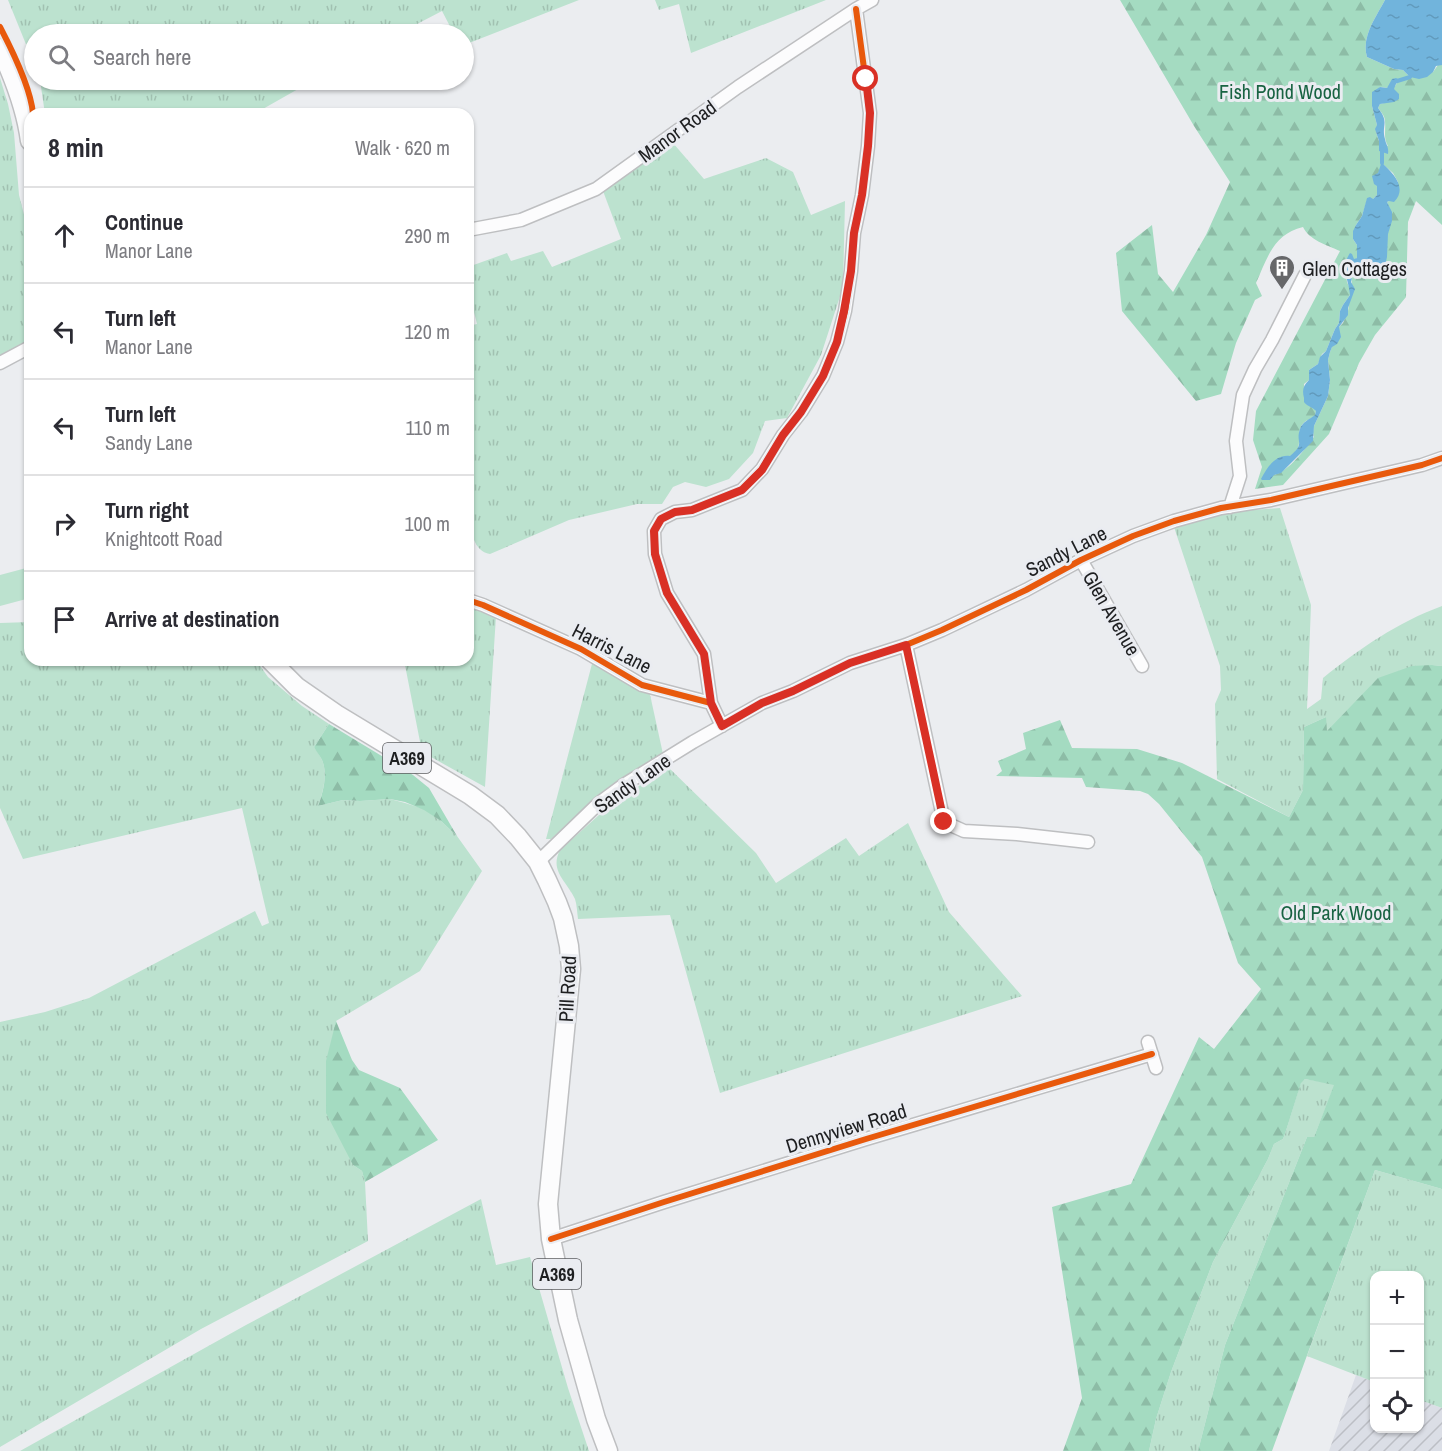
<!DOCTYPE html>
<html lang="en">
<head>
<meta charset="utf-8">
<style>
	:root { --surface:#fff; --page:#f2f2f3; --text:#2b2b33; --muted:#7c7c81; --line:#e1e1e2 }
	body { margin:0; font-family:"Archivo Narrow",sans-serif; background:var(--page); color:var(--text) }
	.controls { position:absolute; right:18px; bottom:18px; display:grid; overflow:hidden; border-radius:12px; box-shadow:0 2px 4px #0004 }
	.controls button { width:54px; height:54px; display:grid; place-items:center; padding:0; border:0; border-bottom:2px solid var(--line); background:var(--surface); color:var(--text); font:30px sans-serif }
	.stop { position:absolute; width:18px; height:18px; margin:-14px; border:4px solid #d93025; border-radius:50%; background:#fff }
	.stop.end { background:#d93025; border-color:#fff; box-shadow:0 2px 6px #0008 }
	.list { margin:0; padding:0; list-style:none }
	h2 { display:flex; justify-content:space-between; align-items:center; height:78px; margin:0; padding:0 24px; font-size:26px }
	h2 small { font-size:20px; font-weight:400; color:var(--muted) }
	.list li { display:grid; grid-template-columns:39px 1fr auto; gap:18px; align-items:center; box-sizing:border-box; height:96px; padding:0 24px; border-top:2px solid var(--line) }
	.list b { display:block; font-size:22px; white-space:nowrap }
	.list p { margin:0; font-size:20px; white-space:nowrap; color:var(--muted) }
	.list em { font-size:20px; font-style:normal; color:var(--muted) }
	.icon { flex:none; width:33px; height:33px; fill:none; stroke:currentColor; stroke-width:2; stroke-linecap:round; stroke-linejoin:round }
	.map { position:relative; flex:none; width:1442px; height:1451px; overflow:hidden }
	.search { position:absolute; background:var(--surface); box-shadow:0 2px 4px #0004; left:24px; top:24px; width:450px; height:66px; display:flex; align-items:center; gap:15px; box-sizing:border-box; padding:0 21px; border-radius:33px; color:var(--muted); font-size:22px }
	.panel { position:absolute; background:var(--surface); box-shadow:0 2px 4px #0004; left:24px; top:108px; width:450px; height:558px; border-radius:18px }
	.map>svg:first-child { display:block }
</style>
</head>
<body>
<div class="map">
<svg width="1442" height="1451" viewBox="0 0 1442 1451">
	<defs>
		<pattern id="industrial-furrows" width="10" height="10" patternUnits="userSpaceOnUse" patternTransform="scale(1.5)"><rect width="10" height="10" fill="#dbdee6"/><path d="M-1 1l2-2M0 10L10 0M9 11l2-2" fill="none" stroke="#bcbec5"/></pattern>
		<pattern id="grass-tufts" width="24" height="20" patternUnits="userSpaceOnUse" patternTransform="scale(1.5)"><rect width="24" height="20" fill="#bce2cf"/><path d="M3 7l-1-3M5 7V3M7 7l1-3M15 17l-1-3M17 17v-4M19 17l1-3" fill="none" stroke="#a1c1b1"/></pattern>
		<pattern id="forest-firs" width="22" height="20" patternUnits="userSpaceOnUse" patternTransform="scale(1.5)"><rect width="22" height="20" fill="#a4dbc1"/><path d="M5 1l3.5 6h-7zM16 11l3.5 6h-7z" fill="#8dbca6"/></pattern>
		<pattern id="water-ripples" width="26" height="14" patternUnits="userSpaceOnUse" patternTransform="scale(1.5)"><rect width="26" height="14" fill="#71b4dc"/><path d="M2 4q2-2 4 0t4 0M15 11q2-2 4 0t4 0" fill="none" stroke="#619abc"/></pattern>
	</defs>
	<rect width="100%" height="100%" fill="#ebedf0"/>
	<!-- industrial -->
	<path fill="url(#industrial-furrows)" d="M1356 1375 1374 1382V1428H1420V1400L1442 1408V1451H1329Z"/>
	<!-- grass -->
	<path fill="url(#grass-tufts)" d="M8 0H579L464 45V34H454L442 11 398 34H34V64Z
		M655 0H826L691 53 679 4 659 10Z
		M0 78 8 104 14 133 19 195 30 238V340L0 355Z
		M40 80H314L254 114H45Z
		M673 143 704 179 766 158 793 172 811 215 845 201 843 287 821 355 787 418 765 421 753 453 729 479 706 487 685 482 673 487 662 504H637L569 520 490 554C473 551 472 532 468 517V326L477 324 468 288V267L507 253 511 261 543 251 552 267 621 239 603 191Z
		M1280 508 1311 605 1307 709 1321 699 1323 678C1359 649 1398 622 1442 606V666L1432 665 1326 732V717L1304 727 1303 790 1289 817 1217 779 1215 704 1221 690 1220 666 1174 527 1227 512Z
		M468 606 496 616 485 787 422 752 404 660H468Z
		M30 622V660H256L268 677 302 706 329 724 314 747C317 751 320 756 322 760 328 774 323 792 318 806L343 800 360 801 390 799 405 803 424 809 441 821 457 836 482 871 420 971 336 1021 353 1165 362 1171 365 1182 368 1241 201 1329 0 1447V1022L45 1012 89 998 255 911 262 926 269 923 242 808 23 859 0 808V623Z
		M593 660 649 690 663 754 593 802 551 839H546Z
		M666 765 756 853 776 883 846 838 859 856 908 823 949 912 1022 996 720 1093 670 915 578 919C577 912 577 905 575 899 567 881 549 871 560 850L599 815 621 800Z
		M1305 1079 1335 1084 1314 1137H1307L1225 1345 1198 1451H1149L1156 1419 1171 1372 1213 1262 1268 1159 1274 1144 1283 1139 1285 1134 1301 1082Z
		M1375 1170 1442 1189V1408L1420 1400V1276H1374V1382L1307 1356Z
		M481 1199 496 1265 530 1257 568 1388 589 1451H20L246 1325Z"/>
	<!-- forest -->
	<path fill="url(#forest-firs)" fill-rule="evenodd" d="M1120 0H1385C1376 17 1361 37 1367 57L1394 69 1403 70 1410 77 1433 72 1438 65H1442V225L1416 201 1408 222 1406 297 1375 335 1359 363 1329 434 1283 485 1255 489 1262 467 1253 440 1256 411 1340 251C1327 245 1309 240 1303 227 1273 234 1267 259 1256 283L1262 296 1255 300 1236 343 1221 394 1196 401 1122 311 1116 253 1152 225 1158 274 1173 292 1206 235 1230 182 1194 126ZM1391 82 1397 83 1384 103 1380 104 1378 108C1381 112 1385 116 1385 121 1386 131 1383 137 1388 146L1379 141 1376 132 1377 125 1372 106V98L1380 87 1387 88 1389 86ZM1384 165 1393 173 1398 182 1389 201 1387 202C1396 221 1388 223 1387 240 1386 253 1386 263 1383 275 1374 279 1362 273 1357 265L1353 264 1352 267 1357 276 1351 277 1352 284 1348 311 1343 323 1339 327 1330 352 1328 360 1330 380 1328 396 1314 426 1313 432 1314 437C1305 449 1289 471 1274 475L1298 449C1301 438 1296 428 1306 421 1309 419 1312 418 1315 416L1316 411 1314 407 1306 404 1304 397V384L1309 380V370L1318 364 1322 354 1326 351 1335 329 1339 323 1340 311 1343 305 1350 295 1351 291 1347 282 1345 266 1357 258V245L1353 239 1356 225 1362 216 1367 200 1373 199 1377 195C1379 184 1374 173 1384 165Z
		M1432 665 1442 666V1189L1375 1170 1272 1451H1198L1225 1345 1307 1137H1314L1334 1085 1305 1079 1301 1083 1285 1134 1283 1139 1274 1144 1268 1159 1213 1262 1171 1372 1156 1419 1149 1451H1063L1082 1398 1052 1207 1131 1184 1199 1037 1214 1049 1261 989 1238 963 1202 857 1159 804 1148 794 1140 791 1086 787 1082 778 996 776 1002 771 998 761 1026 749 1023 733 1060 720 1072 748 1137 749 1182 763 1289 817 1303 790 1304 727 1326 717 1327 731 1378 678 1412 666Z
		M329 724 413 775 429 788 457 836 441 821 424 810 405 802 390 799 360 801 343 800 318 806C323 793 328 774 322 760 320 756 316 751 314 747Z
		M336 1021 352 1060 359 1070 400 1088 438 1140 365 1182 362 1171 353 1165 326 1113V1061Z"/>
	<!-- pitch -->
	<path fill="#bce2cf" d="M30 567V598L0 606V575Z"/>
	<!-- water -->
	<path fill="url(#water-ripples)" d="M1385 0H1442V65L1436 66 1433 72 1427 77 1419 79 1410 77 1403 70 1394 69 1367 57C1361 37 1376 17 1385 0Z
		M1396 78 1398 79 1394 89 1399 94V99L1394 102 1380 104 1378 108C1390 123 1381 125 1385 139 1386 145 1389 147 1388 154L1379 151V141L1375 129 1377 125 1372 106V92L1380 87 1387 88 1392 79Z
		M1382 163C1393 173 1408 188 1394 202L1389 201 1387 202 1392 212V221L1388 234 1387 257 1383 275C1366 281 1365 269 1353 265L1352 267 1357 276 1352 277 1351 282 1355 289 1348 308V315L1339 327 1341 337 1337 344 1332 347 1330 352 1328 360 1330 380 1328 396 1314 426 1313 441 1281 473 1274 475 1270 480H1262L1261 479C1267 467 1276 454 1290 456 1306 443 1295 443 1300 429 1302 422 1310 419 1315 415L1316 411C1313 407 1306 406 1304 402 1304 401 1304 399 1304 398 1302 390 1303 386 1309 380V370L1318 364 1320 357 1326 351 1335 329 1339 323 1340 311 1343 305 1350 295C1349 280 1340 268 1350 253L1352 254 1354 259 1357 258V245L1353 239V231L1356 225 1362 216 1367 198 1370 197 1373 199 1377 195V186L1374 184 1372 176 1378 173 1381 164Z"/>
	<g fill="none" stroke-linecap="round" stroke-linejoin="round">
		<!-- stream -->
		<path stroke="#71b4dc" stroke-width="4" d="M1394 82 1410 77
			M1382 149V163"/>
		<defs>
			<path id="minor" d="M468 230 521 220 596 189 738 87 856 9 872 0
				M0 363 30 347
				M1230 507 1240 476 1236 441 1243 395 1255 369 1272 340 1305 275
				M1081 560 1142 666
				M468 600 483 605 581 649 642 685 711 703
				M906 645 944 822 964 831 1017 834 1088 842
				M722 726 711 703 704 654 667 593 655 554 654 531 661 519 675 512 692 510 742 490 762 469 783 435 801 412 823 376 837 342 845 311 851 271 854 233 862 195 868 146 870 113 856 9
				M538 862 599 803 622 786 693 742 762 703 793 691 850 663 906 645 942 630 1026 590 1081 560 1133 536 1174 521 1221 508 1271 500 1422 465 1442 458
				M1148 1042 1156 1068
				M551 1239 664 1202 866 1139 1152 1054"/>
			<path id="primary" d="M0 48C14 78 26 109 30 141
				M270 660 297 687 336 714 470 795 497 815 518 837 538 862 547 880 557 902 563 918 569 946 571 969 548 1204 551 1239 568 1320 596 1419 608 1451"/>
		</defs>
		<!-- minor casing -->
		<use href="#minor" stroke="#bebfc1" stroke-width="15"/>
		<!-- primary casing -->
		<use href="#primary" stroke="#bebfc1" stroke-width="21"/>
		<!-- minor -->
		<use href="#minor" stroke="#fcfcfd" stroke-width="12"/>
		<!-- primary -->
		<use href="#primary" stroke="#fcfcfd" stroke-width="18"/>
		<defs>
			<path id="cycleway" d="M856 9 870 113 868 146 862 195 854 233 851 271 845 311 837 342 823 376 801 412 783 435 762 469 742 490 692 510 675 512 661 519 654 531 655 554 667 593 704 654 711 703 722 726 762 703 793 691 850 663 906 645 942 630 1026 590 1081 560 1133 536 1174 521 1221 508 1271 500 1422 465 1442 458
				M0 27C12 50 31 89 33 114
				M468 600 483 605 581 649 642 685 711 703
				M551 1239 664 1202 866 1139 1152 1054"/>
		</defs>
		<!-- cycleway casing -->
		<use href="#cycleway" stroke="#eaecf1" stroke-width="10"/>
		<!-- cycleway -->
		<use href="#cycleway" stroke="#e8590c" stroke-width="6"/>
	</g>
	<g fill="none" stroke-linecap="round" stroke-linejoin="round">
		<!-- route -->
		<path stroke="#d93025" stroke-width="8" d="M866 79 870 113 868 146 862 195 854 233 851 271 844 311 837 342 823 376 801 412 783 435 762 470 742 490 692 510 675 512 661 519 654 531 655 554 667 593 704 654 711 703 722 726 762 703 793 691 850 663 906 645 944 822"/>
	</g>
	<!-- icons -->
	<defs>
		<symbol id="building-pin" viewBox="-11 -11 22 30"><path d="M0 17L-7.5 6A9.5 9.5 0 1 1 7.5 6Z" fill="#666769" stroke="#eaecf1"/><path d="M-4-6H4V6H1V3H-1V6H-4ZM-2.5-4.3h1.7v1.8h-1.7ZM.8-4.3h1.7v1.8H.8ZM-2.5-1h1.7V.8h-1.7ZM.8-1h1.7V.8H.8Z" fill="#fff"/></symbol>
	</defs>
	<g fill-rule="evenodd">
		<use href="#building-pin" x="1267" y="253" width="30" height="40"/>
	</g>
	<g text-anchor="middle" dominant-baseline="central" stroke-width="6" stroke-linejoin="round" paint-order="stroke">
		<!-- shield labels -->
		<g fill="#eaecf1" stroke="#5b5c5f" stroke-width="1.5">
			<rect x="383" y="743" width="48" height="30" rx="4.5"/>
			<rect x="533" y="1259" width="48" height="30" rx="4.5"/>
		</g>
		<g font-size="18" font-weight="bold" fill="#1e1f21">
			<text x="407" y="758">A369</text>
			<text x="557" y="1274">A369</text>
		</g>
		<!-- park labels -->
		<g font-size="20" fill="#186342" stroke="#eaecf1">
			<text x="1280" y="91">Fish Pond Wood</text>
			<text x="1336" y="912">Old Park Wood</text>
		</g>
		<!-- street labels -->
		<g font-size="20" fill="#1e1f21" stroke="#eaecf1">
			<text transform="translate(677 131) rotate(-36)">Manor Road</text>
			<text transform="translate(1066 551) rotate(-27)">Sandy Lane</text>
			<text transform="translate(1112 613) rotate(60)">Glen Avenue</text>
			<text transform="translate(612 648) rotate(27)">Harris Lane</text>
			<text transform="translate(632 783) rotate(-35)">Sandy Lane</text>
			<text transform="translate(567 989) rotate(-87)">Pill Road</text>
			<text transform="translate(846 1128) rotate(-17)">Dennyview Road</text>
		</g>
		<!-- poi labels -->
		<g font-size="20" fill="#1e1f21" stroke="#eaecf1" text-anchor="start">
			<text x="1302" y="268">Glen Cottages</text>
		</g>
	</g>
</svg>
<div class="controls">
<button>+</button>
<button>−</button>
<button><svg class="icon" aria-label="locate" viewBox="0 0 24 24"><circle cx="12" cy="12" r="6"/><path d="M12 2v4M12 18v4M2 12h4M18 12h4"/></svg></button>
</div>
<div class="stop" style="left:866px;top:79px"></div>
<div class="stop end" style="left:944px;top:822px"></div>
<div class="search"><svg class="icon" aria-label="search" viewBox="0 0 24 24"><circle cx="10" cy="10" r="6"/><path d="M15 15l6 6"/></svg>Search here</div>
<section class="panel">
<h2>8 min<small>Walk · 620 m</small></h2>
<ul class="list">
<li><svg class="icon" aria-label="ahead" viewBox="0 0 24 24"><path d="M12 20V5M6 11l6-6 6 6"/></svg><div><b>Continue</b><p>Manor Lane</p></div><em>290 m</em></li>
<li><svg class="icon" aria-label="left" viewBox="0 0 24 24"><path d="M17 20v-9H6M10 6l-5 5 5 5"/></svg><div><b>Turn left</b><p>Manor Lane</p></div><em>120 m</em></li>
<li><svg class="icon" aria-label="left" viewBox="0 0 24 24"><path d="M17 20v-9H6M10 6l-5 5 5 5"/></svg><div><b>Turn left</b><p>Sandy Lane</p></div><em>110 m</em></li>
<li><svg class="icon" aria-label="right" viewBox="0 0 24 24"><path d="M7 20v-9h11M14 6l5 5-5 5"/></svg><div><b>Turn right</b><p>Knightcott Road</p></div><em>100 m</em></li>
<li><svg class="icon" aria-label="arrive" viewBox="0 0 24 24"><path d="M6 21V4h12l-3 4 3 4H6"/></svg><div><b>Arrive at destination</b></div></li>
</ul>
</section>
</div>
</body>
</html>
